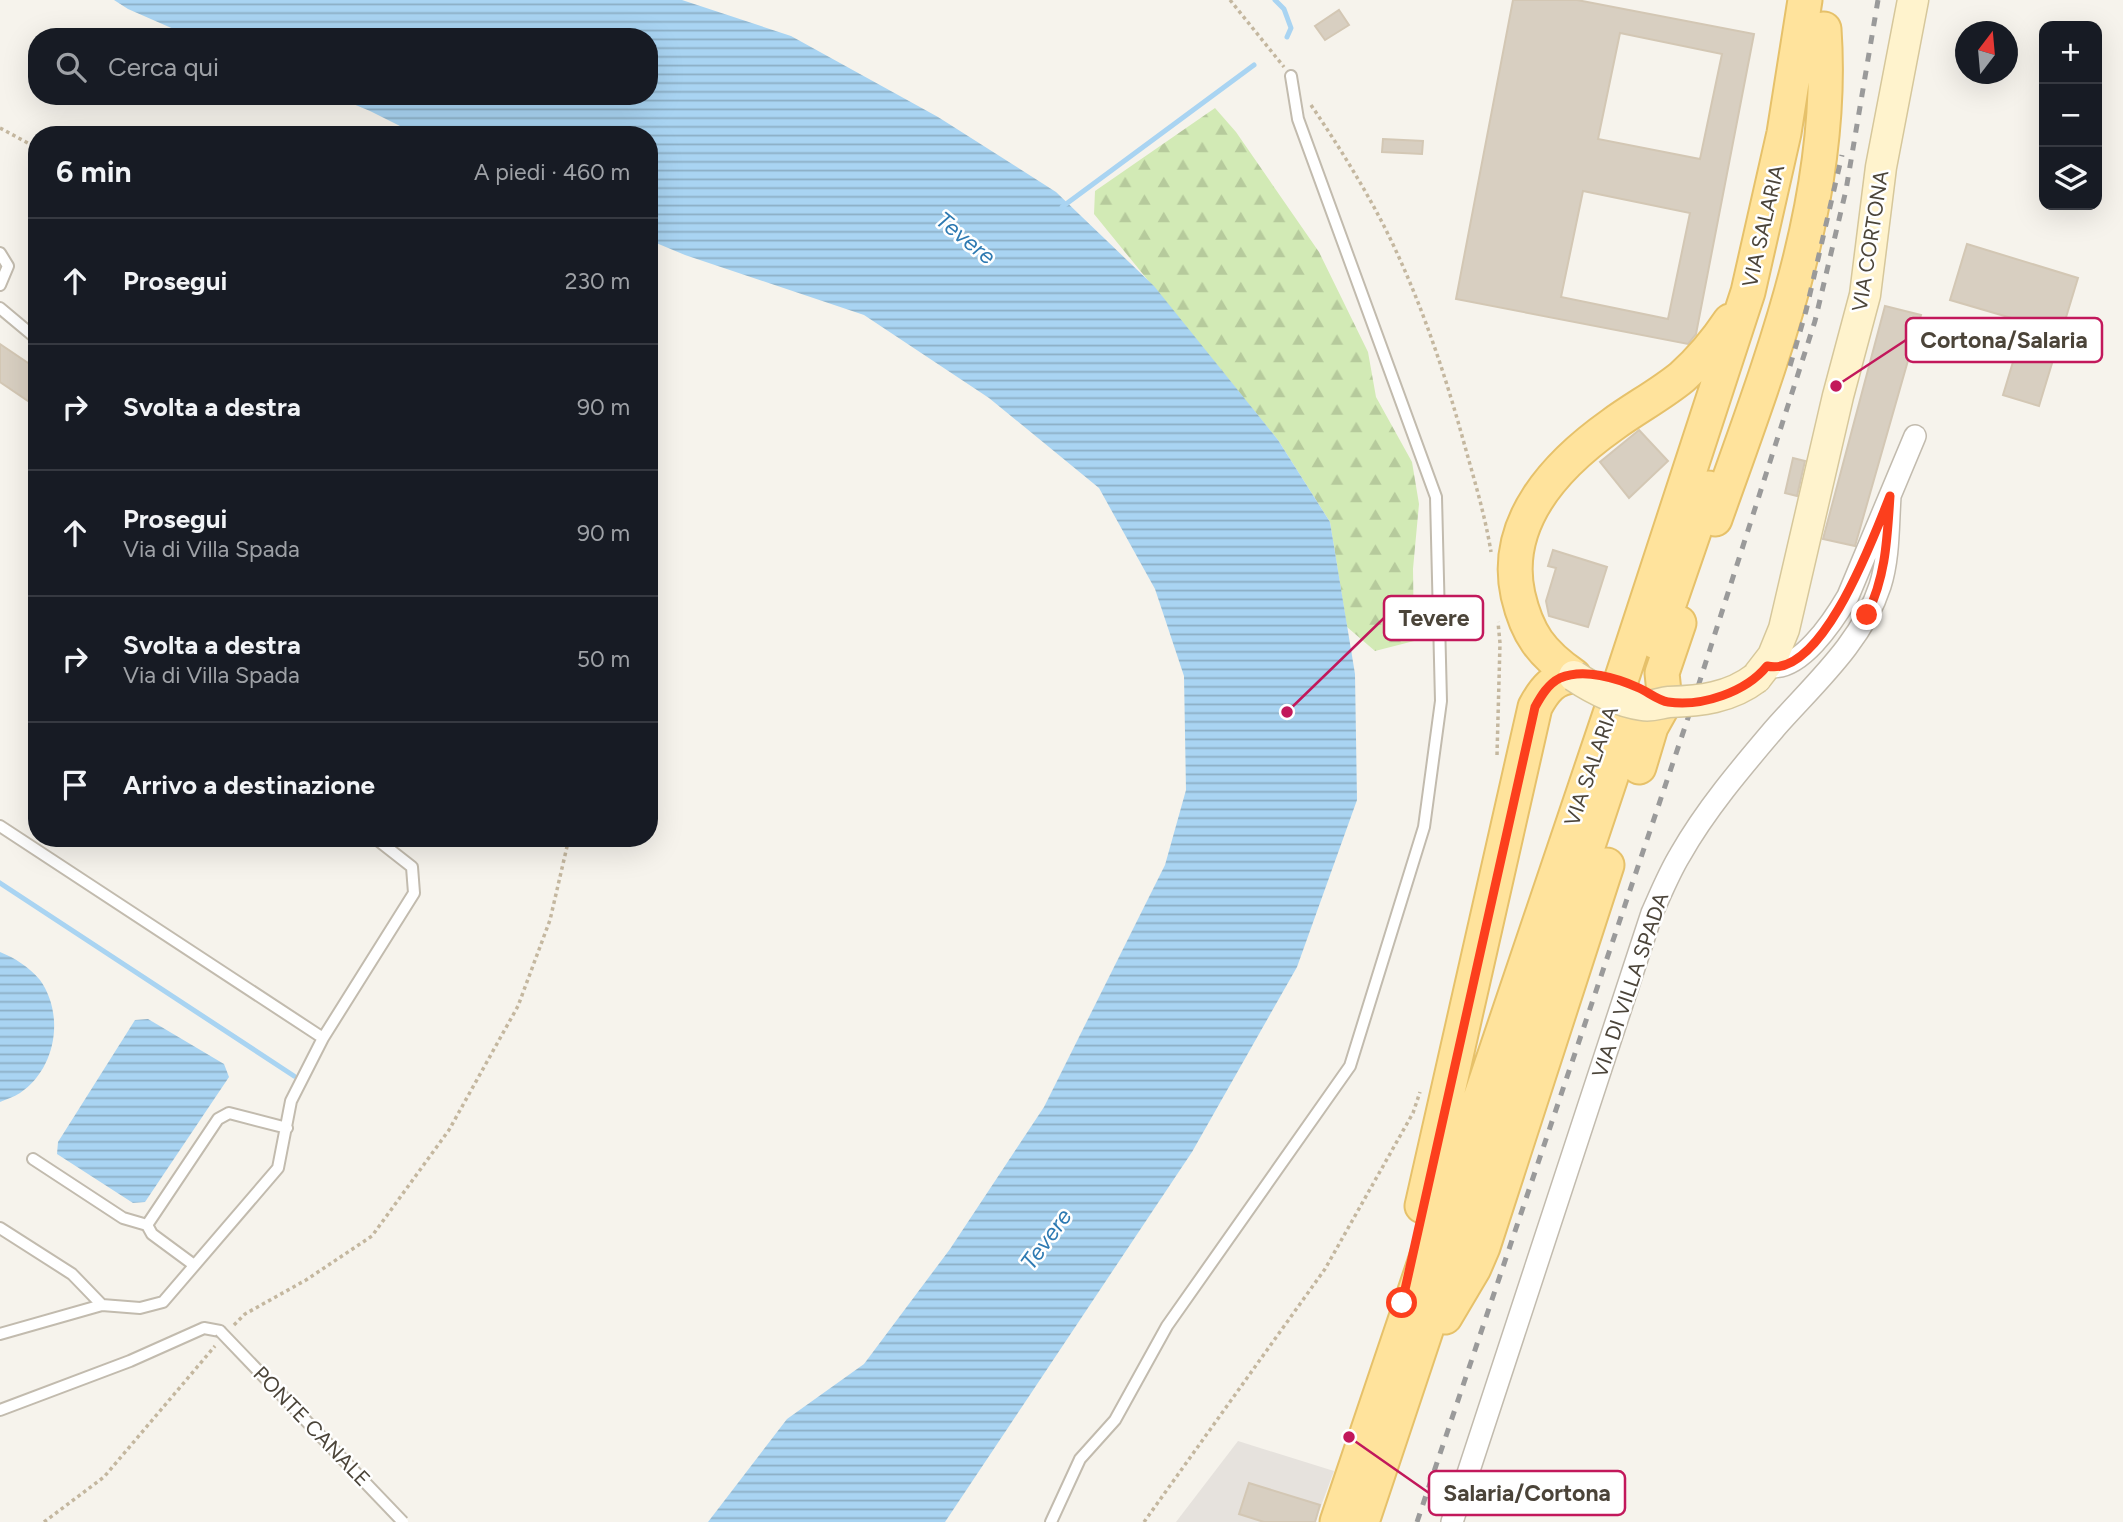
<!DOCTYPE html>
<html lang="it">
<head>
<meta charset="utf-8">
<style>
	:root { --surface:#171b24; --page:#242831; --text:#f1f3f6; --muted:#9ea1a6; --line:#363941 }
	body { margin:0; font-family:Figtree,sans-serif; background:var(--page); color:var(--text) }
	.controls { position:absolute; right:21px; top:21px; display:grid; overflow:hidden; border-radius:14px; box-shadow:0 7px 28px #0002 }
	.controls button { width:63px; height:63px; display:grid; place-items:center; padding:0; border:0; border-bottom:2px solid var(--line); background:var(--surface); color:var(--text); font:35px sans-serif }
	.compass { position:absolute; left:1955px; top:21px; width:63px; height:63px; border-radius:50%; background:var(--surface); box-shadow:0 7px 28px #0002; rotate:16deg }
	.stop { position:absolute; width:21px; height:21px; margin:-16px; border:5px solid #fc3f1d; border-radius:50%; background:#fff }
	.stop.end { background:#fc3f1d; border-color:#fff; box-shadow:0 2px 7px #0008 }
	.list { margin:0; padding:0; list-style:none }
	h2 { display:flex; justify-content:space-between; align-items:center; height:91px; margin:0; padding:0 28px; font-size:30px }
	h2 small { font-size:23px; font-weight:400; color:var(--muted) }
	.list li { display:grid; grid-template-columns:46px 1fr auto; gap:21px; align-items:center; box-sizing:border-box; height:126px; padding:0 28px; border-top:2px solid var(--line) }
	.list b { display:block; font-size:26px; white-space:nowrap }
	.list p { margin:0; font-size:23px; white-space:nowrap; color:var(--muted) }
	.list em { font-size:23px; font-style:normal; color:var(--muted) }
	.icon { flex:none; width:38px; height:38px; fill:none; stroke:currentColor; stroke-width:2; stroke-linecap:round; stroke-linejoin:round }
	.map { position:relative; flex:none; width:2123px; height:1522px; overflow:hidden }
	.search { position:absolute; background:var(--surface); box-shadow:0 7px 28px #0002; left:28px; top:28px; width:630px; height:77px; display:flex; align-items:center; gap:18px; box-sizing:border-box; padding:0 24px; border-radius:28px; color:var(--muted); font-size:26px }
	.panel { position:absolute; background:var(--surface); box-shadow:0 7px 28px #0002; left:28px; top:126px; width:630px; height:721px; border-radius:28px }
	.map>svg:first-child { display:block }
</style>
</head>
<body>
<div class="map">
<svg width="2123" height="1522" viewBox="0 0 2123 1522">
	<defs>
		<pattern id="forest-firs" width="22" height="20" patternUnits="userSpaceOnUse" patternTransform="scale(1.75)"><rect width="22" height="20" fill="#d2eab5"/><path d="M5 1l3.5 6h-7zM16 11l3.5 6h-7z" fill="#b6ca9c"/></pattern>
		<pattern id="water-rules" width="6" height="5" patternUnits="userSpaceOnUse" patternTransform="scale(1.75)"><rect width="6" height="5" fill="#a9d4f2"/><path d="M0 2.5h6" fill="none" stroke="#8caec5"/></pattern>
	</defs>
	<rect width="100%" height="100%" fill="#f6f3ec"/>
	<!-- industrial -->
	<path fill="#e6e2dd" d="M1238 1441 1334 1471 1315 1522H1176Z"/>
	<!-- forest -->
	<path fill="url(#forest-firs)" d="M1215 108 1236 132 1319 252 1368 352 1376 397 1412 462 1419 504 1413 569 1414 641 1375 651 1347 627 1330 522 1278 440 1094 214 1095 191Z"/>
	<!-- water -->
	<path fill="url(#water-rules)" d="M114 0H682L791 36 938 117 1056 192 1154 286 1278 440 1330 522 1355 674 1357 800 1297 967 1192 1152 945 1522H708L787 1419 864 1364 950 1249 1044 1107 1165 865 1186 790 1184 676 1155 589 1099 488 989 398 864 315 685 255 649 240V135H418L370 111 334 96H649V37H192L128 9Z
		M0 952C15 958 29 967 40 980 65 1015 56 1069 20 1093 14 1097 6 1099 0 1102Z
		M148 1019 224 1064 229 1077 145 1202 133 1203 57 1154 58 1142 135 1020Z"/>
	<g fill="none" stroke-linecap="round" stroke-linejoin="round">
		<!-- stream -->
		<path stroke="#a9d4f2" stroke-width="5" d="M1275 0 1284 9 1291 28 1287 37
			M1062 207 1254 65
			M0 883 294 1076"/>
	</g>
	<!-- building -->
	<path fill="#d8cfc1" stroke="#d3c7b4" stroke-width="2" fill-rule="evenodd" d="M1513 0H1577L1754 34 1696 334 1688 344 1456 299ZM1620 33 1722 54 1700 159 1598 139ZM1583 191 1690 213 1668 319 1561 297Z
		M1339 10 1349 25 1325 40 1315 26Z
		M1383 139 1423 141 1422 154 1382 152Z
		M1967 244 2078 278 2039 406 2003 395 2025 322 1950 300Z
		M1885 306 1921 315 1855 546 1823 539Z
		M0 344 37 369V407L0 382Z
		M1639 430 1668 461 1629 498 1600 462Z
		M1793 458 1805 461 1797 496 1785 493Z
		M1553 550 1607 567 1588 627 1549 616 1546 601 1556 568 1548 566Z
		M1249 1483 1320 1505 1315 1522H1264L1239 1514Z"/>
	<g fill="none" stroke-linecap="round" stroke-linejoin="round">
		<defs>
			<path id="lane" d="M0 253 8 266 0 285
				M0 308 37 339
				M0 826 323 1038 414 893 412 867 375 838
				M33 1159 123 1218 147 1225
				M0 1228 72 1274 102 1305
				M194 1265 152 1234 147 1225 218 1119 229 1113 287 1128
				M0 1334 102 1305 140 1308 163 1302 278 1168 291 1101 323 1038
				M0 1410 130 1361 204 1328 220 1331
				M1051 1522 1080 1459 1115 1420 1167 1326 1350 1066 1424 827 1441 701 1436 497 1298 119 1291 76"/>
			<path id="street" d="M1767 666C1799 674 1834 620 1848 596L1915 436
				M1452 1522 1652 913C1661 893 1669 873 1680 855 1706 809 1742 767 1776 727 1814 684 1862 642 1880 586 1889 558 1888 526 1890 496"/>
			<path id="secondary" d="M1756 678 1773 656 1784 629 1838 396 1865 295 1881 167 1913 0"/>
			<path id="primary" d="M1715 519C1771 361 1836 200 1824 29
				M1656 642 1709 488
				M1574 676C1541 653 1527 634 1518 595 1502 522 1557 464 1612 425 1635 408 1660 395 1682 377 1701 360 1716 342 1730 321
				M1639 767 1651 727 1665 702 1662 673 1679 623
				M1422 1206 1535 707C1544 690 1554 677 1574 676
				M1445 1317 1474 1268 1483 1247 1607 865
				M1337 1522 1613 705 1748 292 1784 133 1805 0
				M1362 1522 1629 723"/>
		</defs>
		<!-- lane casing -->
		<use href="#lane" stroke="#c2bbae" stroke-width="14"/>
		<!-- street casing -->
		<use href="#street" stroke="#c2bbae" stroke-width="24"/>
		<!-- secondary casing -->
		<use href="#secondary" stroke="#d6c79b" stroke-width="33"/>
		<!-- primary casing -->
		<use href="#primary" stroke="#e6c16a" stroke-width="37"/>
		<!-- path -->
		<path stroke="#c4b79f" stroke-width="3.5" stroke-dasharray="3.5 3.5" stroke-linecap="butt" d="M1230 0 1284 67
			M1311 105C1338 145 1363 185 1385 228 1419 296 1444 370 1464 443 1474 479 1485 515 1491 552
			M0 128 37 148
			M1497 755 1500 643 1498 622
			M234 1325 245 1314 306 1280 372 1236 449 1130 518 1006 550 920 569 838
			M44 1522 104 1477 215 1346
			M1144 1522 1325 1269 1413 1113 1420 1092"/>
		<!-- lane -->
		<use href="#lane" stroke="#fff" stroke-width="10"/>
		<!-- street -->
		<use href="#street" stroke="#fff" stroke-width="21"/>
		<!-- secondary -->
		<use href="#secondary" stroke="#fff3cd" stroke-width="30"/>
		<!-- primary -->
		<use href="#primary" stroke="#ffe39c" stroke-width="33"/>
		<!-- rail -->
		<path stroke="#9a9a9a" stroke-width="5" stroke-dasharray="9 9" stroke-linecap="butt" d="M1790 366 1806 311 1842 155
			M1417 1522 1687 721 1815 321 1846 190 1878 0"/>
		<defs>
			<path id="lane-bridge" d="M220 1331 403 1522"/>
			<path id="secondary-bridge" d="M1574 676C1595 690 1617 701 1642 705 1653 707 1659 703 1669 702 1700 701 1730 698 1756 678"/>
		</defs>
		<!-- lane-bridge casing -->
		<use href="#lane-bridge" stroke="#c2bbae" stroke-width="14" stroke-linecap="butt"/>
		<!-- secondary-bridge casing -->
		<use href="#secondary-bridge" stroke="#d6c79b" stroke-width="33" stroke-linecap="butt"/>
		<!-- lane-bridge -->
		<use href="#lane-bridge" stroke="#fff" stroke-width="10"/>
		<!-- secondary-bridge -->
		<use href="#secondary-bridge" stroke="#fff3cd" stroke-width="30"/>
	</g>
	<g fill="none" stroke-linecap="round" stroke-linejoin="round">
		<!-- route -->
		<path stroke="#fc3f1d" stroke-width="9" d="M1402 1303 1535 707C1541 696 1548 684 1560 678 1584 668 1617 678 1639 688 1648 692 1659 701 1668 702 1702 707 1746 692 1767 666 1822 679 1874 536 1890 496 1887 540 1886 575 1867 615"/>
	</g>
	<g text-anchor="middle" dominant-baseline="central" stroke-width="5" stroke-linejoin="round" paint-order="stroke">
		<!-- street labels -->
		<g font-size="21" fill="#4b4439" stroke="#fff">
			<text transform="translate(1763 226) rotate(-77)">VIA SALARIA</text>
			<text transform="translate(1870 241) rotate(-81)">VIA CORTONA</text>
			<text transform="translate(1591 766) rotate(-71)">VIA SALARIA</text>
			<text transform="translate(1630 985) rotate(-71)">VIA DI VILLA SPADA</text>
			<text transform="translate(312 1426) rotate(46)">PONTE CANALE</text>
		</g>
		<!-- water labels -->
		<g font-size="23" font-style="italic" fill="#2e7ab2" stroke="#fff">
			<text transform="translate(966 238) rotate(39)">Tevere</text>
			<text transform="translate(1046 1239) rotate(-54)">Tevere</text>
		</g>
	</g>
	<!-- callouts -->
	<path fill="none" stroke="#c2185b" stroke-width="2.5" d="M1836 386L1906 340M1287 712L1384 618M1349 1437L1429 1493"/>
	<g fill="#c2185b" stroke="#fff" stroke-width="2.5">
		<circle cx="1836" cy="386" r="7"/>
		<circle cx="1287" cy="712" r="7"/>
		<circle cx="1349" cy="1437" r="7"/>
	</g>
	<g fill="#fff" stroke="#c2185b" stroke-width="2.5">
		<rect x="1906" y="318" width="196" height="44" rx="7"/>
		<rect x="1384" y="596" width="99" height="44" rx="7"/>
		<rect x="1429" y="1471" width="196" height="44" rx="7"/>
	</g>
	<g font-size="23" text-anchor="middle" font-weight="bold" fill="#4b4439">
		<text x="2004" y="348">Cortona/Salaria</text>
		<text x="1434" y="626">Tevere</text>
		<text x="1527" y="1501">Salaria/Cortona</text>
	</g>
</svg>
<div class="controls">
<button>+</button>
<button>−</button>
<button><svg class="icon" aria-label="layers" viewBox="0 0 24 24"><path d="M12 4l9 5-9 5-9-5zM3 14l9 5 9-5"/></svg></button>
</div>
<svg class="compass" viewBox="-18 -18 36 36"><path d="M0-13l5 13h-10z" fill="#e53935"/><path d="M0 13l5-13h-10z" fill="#9ea1a6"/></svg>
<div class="stop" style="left:1402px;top:1303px"></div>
<div class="stop end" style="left:1867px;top:615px"></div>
<div class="search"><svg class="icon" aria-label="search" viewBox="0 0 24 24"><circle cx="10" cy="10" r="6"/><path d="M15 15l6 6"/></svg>Cerca qui</div>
<section class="panel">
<h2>6 min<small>A piedi · 460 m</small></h2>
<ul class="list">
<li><svg class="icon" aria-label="ahead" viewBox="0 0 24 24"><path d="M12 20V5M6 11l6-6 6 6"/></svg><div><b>Prosegui</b></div><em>230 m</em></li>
<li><svg class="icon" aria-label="right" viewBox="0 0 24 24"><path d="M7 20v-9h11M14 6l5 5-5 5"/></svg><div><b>Svolta a destra</b></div><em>90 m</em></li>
<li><svg class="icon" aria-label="ahead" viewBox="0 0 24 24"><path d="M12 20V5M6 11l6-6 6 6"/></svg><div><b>Prosegui</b><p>Via di Villa Spada</p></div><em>90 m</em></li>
<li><svg class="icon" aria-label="right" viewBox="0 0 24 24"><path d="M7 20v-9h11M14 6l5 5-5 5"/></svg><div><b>Svolta a destra</b><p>Via di Villa Spada</p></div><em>50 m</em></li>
<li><svg class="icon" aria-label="arrive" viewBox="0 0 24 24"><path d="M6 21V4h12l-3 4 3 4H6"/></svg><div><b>Arrivo a destinazione</b></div></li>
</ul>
</section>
</div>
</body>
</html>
